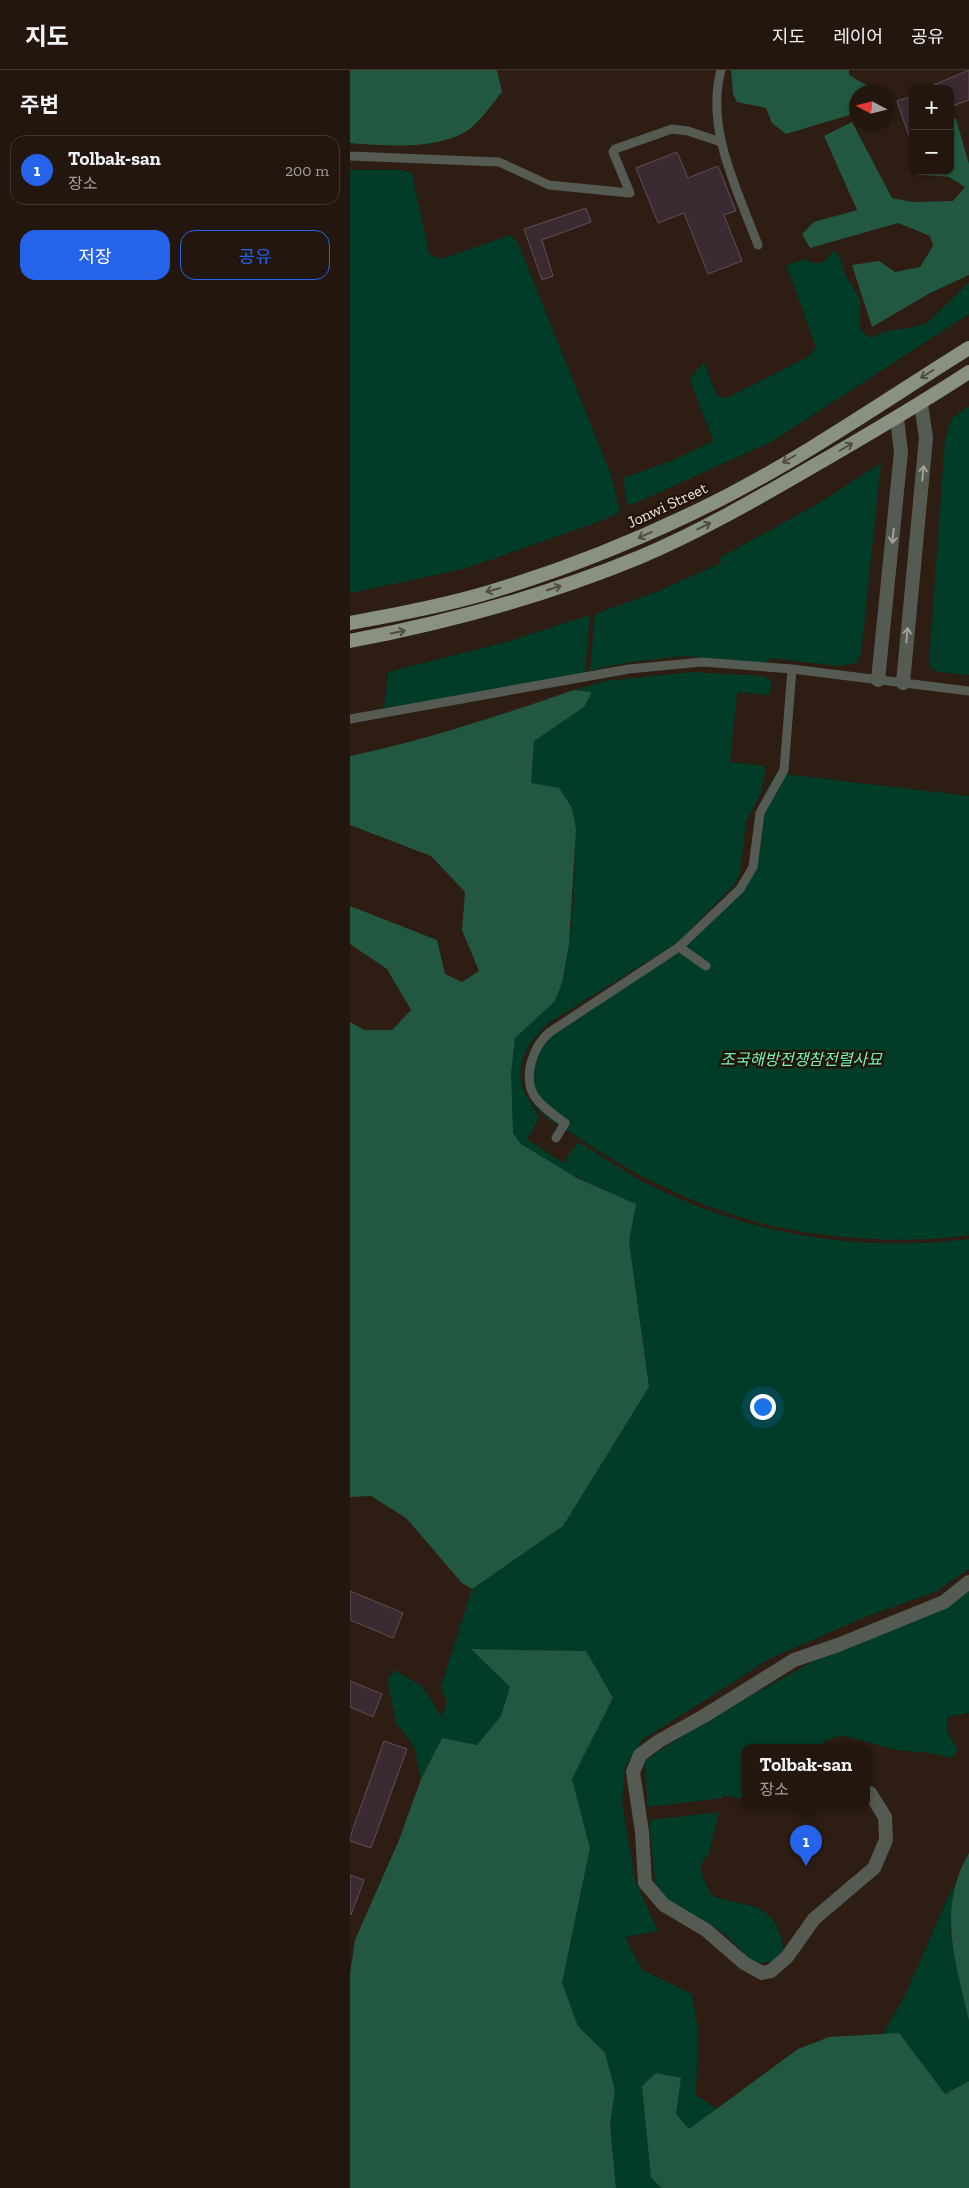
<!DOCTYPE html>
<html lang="ko">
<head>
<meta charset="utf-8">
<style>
	:root { --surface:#22160e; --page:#2a1f17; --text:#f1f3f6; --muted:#a29f9e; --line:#3f352e; --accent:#2563eb }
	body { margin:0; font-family:"Zilla Slab","Noto Sans KR",serif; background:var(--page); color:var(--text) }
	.controls { position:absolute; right:15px; top:15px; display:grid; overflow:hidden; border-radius:10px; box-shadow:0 1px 4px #0004 }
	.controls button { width:45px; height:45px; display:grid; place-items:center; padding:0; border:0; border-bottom:1px solid var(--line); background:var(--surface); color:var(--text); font:25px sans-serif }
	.compass { position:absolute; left:499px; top:15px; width:45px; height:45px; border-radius:50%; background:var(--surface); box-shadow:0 1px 4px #0004; rotate:277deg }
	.you { position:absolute; left:412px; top:1336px; width:18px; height:18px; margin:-12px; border:4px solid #fff; border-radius:50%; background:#1a73e8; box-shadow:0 0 0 8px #1a73e833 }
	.badge { display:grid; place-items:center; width:32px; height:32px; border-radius:50%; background:var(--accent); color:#fff; font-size:16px; font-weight:700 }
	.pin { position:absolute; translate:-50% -41px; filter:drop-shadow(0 1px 2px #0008) }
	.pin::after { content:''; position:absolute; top:26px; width:18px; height:15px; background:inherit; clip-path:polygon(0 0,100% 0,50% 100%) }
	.popup { position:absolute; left:392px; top:1674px; width:128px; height:65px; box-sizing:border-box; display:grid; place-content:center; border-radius:10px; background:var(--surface); filter:drop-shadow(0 1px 4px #0005); font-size:16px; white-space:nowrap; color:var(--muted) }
	.popup b { font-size:19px; color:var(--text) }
	.popup::after { content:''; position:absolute; left:50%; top:100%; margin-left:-10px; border:10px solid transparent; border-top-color:var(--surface) }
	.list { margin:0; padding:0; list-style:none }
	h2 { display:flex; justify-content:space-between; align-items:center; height:65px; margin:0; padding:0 20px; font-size:21px }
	h2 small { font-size:16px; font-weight:400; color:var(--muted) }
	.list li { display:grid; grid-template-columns:32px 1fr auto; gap:15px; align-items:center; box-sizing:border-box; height:70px; margin:0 10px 10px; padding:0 10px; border:1px solid var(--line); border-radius:15px }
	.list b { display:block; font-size:19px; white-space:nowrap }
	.list p { margin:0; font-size:16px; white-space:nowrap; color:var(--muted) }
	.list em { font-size:16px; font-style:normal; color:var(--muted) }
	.actions { display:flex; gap:10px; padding:15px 20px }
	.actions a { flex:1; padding:11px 0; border:1px solid var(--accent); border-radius:15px; text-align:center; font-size:18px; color:var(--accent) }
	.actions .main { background:var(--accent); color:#fff }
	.map { position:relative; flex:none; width:619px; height:2118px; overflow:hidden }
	header { display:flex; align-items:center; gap:30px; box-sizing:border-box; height:70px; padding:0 25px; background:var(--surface); border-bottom:1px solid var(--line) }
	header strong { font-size:24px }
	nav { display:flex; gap:28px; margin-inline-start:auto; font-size:18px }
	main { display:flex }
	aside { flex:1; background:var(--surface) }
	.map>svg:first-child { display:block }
</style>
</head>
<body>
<header>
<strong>지도</strong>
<nav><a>지도</a><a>레이어</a><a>공유</a></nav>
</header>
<main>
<aside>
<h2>주변<small></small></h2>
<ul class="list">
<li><span class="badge">1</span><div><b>Tolbak-san</b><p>장소</p></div><em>200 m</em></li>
</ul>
<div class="actions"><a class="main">저장</a><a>공유</a></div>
</aside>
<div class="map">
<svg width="619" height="2118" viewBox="0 0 619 2118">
	<rect width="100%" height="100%" fill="#2d1d13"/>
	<!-- green -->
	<path fill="#003c27" d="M0 100H51L62 103 79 184 91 189 160 165 167 171 261 405 270 442 251 451 114 499 0 523Z
		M483 181 489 185 496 206 510 229V258L519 268 536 261 559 258 577 253 619 212V244L421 372 281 435 277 434 273 408 321 391 363 371 340 309 354 292 367 326 377 328 458 287 466 277 436 195 456 189 460 193H473Z
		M619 336V605L588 602 580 597 579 593 595 369 602 348Z
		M531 393 511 584 507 593 489 596 419 588 418 593 334 586 274 593 240 601 245 544 306 522 371 493 369 488 464 436Z
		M240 545 235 603 34 639 38 602 156 572Z
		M343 602 412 606 421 610 420 625 387 622 380 692 416 696 411 723 396 752 390 804 384 815 327 873 200 952C179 969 162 996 175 1024 179 1032 185 1039 189 1048L177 1069 213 1093 228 1072C253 1087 277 1104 304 1117 401 1165 511 1183 619 1169V1499L587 1521 518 1546 421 1588 292 1670 275 1697 272 1733 285 1810 308 1861 275 1867 292 1900 342 1924 348 1960 346 2025 367 2039 339 2059 326 2044 301 2107 311 2118H266L260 2055 265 2020 255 1983 228 1956 212 1913 240 1778 222 1709 263 1628 236 1581 122 1579 160 1617 151 1646 127 1675 92 1668 71 1709 64 1676 46 1653 37 1611 44 1600 73 1617 91 1646 97 1634 91 1616 122 1519 213 1456 299 1317 279 1171 285 1134C262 1123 170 1085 163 1062 160 1048 161 1031 161 1017 161 1005 160 978 165 968 171 955 198 942 206 929 223 896 229 775 222 738L181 713 184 670 234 637 242 622 224 620 255 611Z
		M426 703 619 726V1165C564 1173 508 1170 453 1162 369 1148 294 1112 224 1065 209 1055 189 1046 181 1029 168 1005 177 983 192 962L328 874 387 818 399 797 406 740Z
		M619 1521V1643L597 1647V1661L608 1680 602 1688 580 1683 546 1680 492 1665 475 1671 470 1677H396V1730L374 1725 373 1728 298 1737 294 1691 360 1648 462 1592 590 1541Z
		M369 1742 359 1783 350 1796 355 1812 362 1826C403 1839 424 1830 434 1879L426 1891 404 1894 377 1866 355 1851 317 1831 305 1813 299 1750Z
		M604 1814 600 1864 619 1951V2011L596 2024 575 2000 533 1964 555 1925Z"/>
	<!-- forest -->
	<path fill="#225841" d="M0 0H147L152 22C142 34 129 54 115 62 83 80 36 76 0 73Z
		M381 0H499V5L528 22H507L506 43 436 64 422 53 416 38 387 32 383 24Z
		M600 46 606 49 619 94V205L580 223 522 257 502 195 529 191 545 202 570 197 583 176 580 166 548 153 460 178 452 164 464 152 507 140 474 66 502 52 542 128 562 132 603 131 615 117 599 107 574 105 571 101H600Z
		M224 620 242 622 234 637 184 671 181 713 209 718 222 738 226 759 219 875 212 913 205 931 165 968 161 1003 163 1063 171 1074 227 1108 286 1134 279 1171 299 1317 213 1456 122 1519 112 1513 56 1448 21 1426 0 1427V952L14 960H42L61 940 37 899 0 874V836L87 870 95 904 112 912 129 901 112 860 115 822 81 786 0 755V686C76 670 151 645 224 620Z
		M121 1579 236 1581 263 1628 222 1709 240 1778 212 1913 228 1956 255 1983 265 2020 260 2055 266 2118H0V1904L5 1870 49 1770 71 1709 92 1668 127 1675 151 1646 160 1617Z
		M619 1783V1951C606 1893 586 1839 619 1783Z
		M549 1963 595 2024 619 2011V2118H311L301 2107 292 2016 306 2003 331 2008 326 2044 339 2059 448 1979 479 1967Z"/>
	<!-- building -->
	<path fill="#3c2a32" stroke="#624d56" d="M619 0V30L600 37V19H574Z
		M563 26V72H561L547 31Z
		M327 82 338 108 368 96 386 141 374 145 392 191 358 204 334 143 308 153 286 98Z
		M236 138 241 152 192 170 203 206 192 210 174 159Z
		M0 1521 53 1543 43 1568 0 1550Z
		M0 1611 32 1624 23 1647 0 1637Z
		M34 1671 57 1679 21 1778 0 1771V1767Z
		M0 1805 14 1810 1 1845 0 1844Z"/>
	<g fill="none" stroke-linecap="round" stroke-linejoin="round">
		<!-- service -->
		<path stroke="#555a52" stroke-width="9" d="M371 0C355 59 388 121 408 175
			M0 86 149 92 199 115 280 123 263 82 265 79 322 59 338 61 371 72
			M0 649 279 599 352 592 442 599 619 621
			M329 877 356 896
			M206 1068 215 1053C205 1046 193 1038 185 1027 172 1007 183 976 200 962L329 877 390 819 403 797 410 743 434 700 442 599"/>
		<!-- minor -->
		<path stroke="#555a52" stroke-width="14" d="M528 610 551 382 547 348
			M553 613 576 368 571 334
			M520 1723 535 1747 536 1770 524 1798 464 1849 437 1887 421 1901 412 1903 394 1893 356 1860 314 1835 295 1813 292 1762 283 1702 290 1685 309 1671 354 1646 444 1590 488 1575 594 1532 619 1512"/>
		<!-- primary -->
		<path stroke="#899282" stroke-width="14" d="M0 553C48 544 97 535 143 521 222 497 298 466 371 429 457 385 537 329 619 278
			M0 571C99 552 196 526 290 487 349 462 405 430 460 398 514 367 567 336 619 302"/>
	</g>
	<!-- one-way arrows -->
	<defs><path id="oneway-shaft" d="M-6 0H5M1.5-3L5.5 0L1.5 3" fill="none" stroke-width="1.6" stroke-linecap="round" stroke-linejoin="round" transform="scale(1.25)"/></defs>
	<g stroke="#514d40">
		<use href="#oneway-shaft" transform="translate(577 304) rotate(148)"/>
		<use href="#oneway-shaft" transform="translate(496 377) rotate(-30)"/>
		<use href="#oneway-shaft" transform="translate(439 389) rotate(150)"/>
		<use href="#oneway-shaft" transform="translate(354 456) rotate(-26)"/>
		<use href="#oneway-shaft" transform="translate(295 465) rotate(155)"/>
		<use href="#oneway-shaft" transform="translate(204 518) rotate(-18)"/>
		<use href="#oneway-shaft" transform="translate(143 520) rotate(164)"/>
		<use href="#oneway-shaft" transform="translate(48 562) rotate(-12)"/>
	</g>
	<g stroke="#a4a099">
		<use href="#oneway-shaft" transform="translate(573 403) rotate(-85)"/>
		<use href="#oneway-shaft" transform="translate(543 466) rotate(96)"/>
		<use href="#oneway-shaft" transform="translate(557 565) rotate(-85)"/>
	</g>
	<g text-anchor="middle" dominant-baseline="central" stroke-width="5" stroke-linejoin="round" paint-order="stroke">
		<!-- street labels -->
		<g font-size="16" fill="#f2e6e0" stroke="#23140a">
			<text transform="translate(317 435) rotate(-25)">Jonwi Street</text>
		</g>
		<!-- park labels -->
		<g font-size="16" font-style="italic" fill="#6df4b9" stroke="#23140a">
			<text x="451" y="989">조국해방전쟁참전렬사묘</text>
		</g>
	</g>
</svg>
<div class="controls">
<button>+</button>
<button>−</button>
</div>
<svg class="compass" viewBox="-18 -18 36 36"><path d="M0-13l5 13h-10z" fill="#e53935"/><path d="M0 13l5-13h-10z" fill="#a29f9e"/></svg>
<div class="you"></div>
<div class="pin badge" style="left:456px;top:1796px">1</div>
<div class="popup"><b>Tolbak-san</b>장소</div>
</div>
</main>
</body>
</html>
